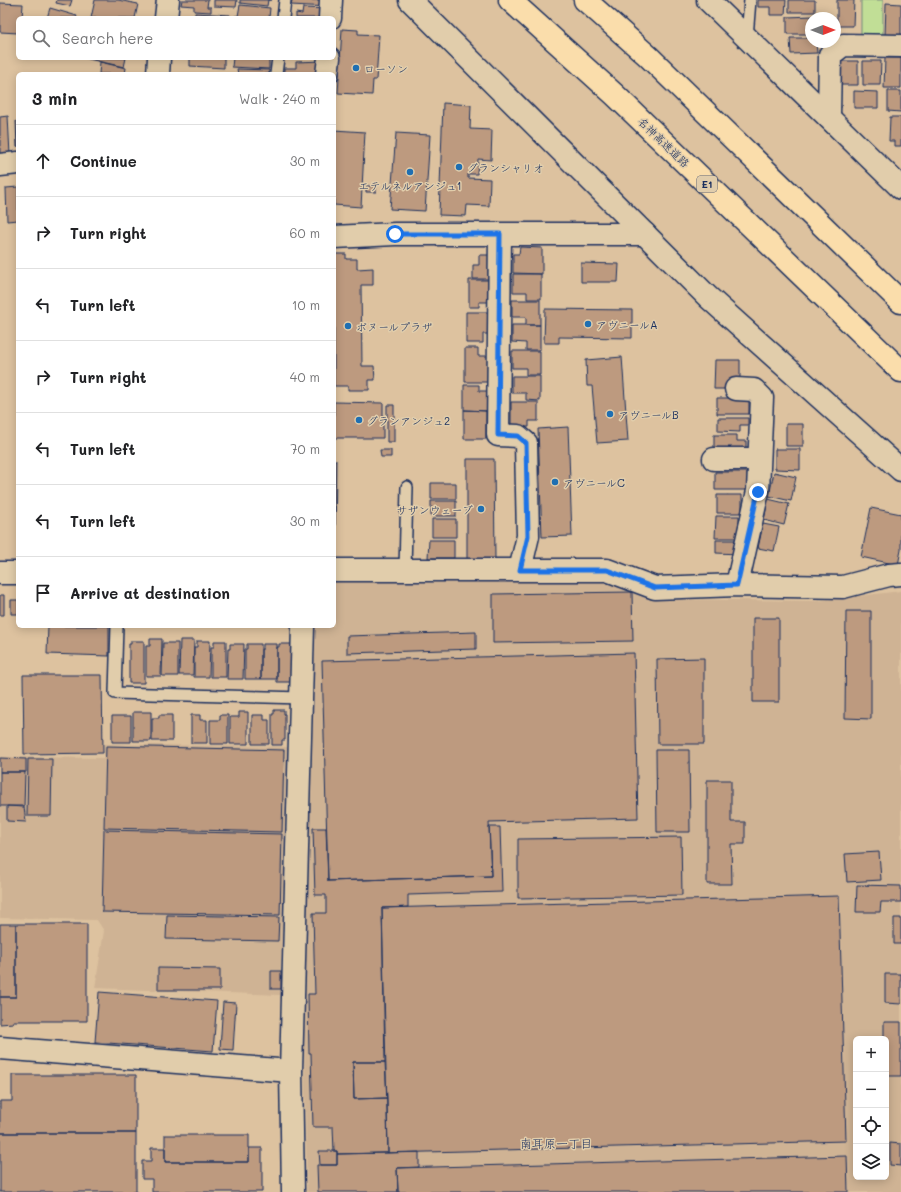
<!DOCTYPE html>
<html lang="en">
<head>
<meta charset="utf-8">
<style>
	:root { --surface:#fff; --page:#f6f6f6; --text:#202124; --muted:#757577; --line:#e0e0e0 }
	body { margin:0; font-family:Mali,"Klee One",sans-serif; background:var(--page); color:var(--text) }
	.controls { position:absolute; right:12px; bottom:12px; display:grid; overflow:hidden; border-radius:6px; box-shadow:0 2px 10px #0003 }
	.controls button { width:36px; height:36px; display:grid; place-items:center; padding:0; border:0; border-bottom:1px solid var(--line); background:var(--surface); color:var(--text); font:20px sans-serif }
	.compass { position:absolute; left:805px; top:12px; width:36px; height:36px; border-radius:50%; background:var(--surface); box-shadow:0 2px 10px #0003; rotate:90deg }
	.stop { position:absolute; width:12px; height:12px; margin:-9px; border:3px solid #1a73e8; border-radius:50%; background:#fff }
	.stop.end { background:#1a73e8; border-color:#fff; box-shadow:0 1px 4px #0008 }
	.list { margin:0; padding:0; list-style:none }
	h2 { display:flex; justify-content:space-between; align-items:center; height:52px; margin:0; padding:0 16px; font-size:17px }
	h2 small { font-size:13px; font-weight:400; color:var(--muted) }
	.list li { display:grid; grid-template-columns:26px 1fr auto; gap:12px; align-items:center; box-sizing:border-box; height:72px; padding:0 16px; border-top:1px solid var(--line) }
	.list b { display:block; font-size:15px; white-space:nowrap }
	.list em { font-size:13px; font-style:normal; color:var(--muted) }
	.icon { flex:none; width:22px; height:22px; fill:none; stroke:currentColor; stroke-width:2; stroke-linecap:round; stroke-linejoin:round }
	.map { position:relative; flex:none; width:901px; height:1192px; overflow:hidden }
	.search { position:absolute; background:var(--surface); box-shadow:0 2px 10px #0003; left:16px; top:16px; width:320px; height:44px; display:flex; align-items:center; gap:10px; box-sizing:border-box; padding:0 14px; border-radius:6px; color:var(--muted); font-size:15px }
	.panel { position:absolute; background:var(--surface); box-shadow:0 2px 10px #0003; left:16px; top:72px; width:320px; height:556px; border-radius:6px }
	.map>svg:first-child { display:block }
</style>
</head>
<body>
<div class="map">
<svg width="901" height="1192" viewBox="0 0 901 1192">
	<rect width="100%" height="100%" fill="#ddc29f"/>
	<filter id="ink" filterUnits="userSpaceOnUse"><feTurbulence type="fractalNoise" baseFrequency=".025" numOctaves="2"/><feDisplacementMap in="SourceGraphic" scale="8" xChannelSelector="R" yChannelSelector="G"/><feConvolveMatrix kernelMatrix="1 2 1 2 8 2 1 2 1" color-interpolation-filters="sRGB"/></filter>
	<g filter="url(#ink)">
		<!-- built -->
		<path fill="#cfb394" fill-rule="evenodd" d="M334 581H606L656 599 817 601 901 591V1192H307L304 1041 312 626H334ZM856 1039H886V1177H856Z
			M104 744 289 747 280 995 95 988 104 931 97 920 0 918V757L104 758Z"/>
		<!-- green -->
		<path fill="#c1de96" stroke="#6e867a" d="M861 0H883V37H861Z"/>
		<!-- building -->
		<path fill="#bd9a7f" stroke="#1b2f5e" d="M57 0H72L70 6 56 3Z
			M95 0H118L138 4 135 18H91Z
			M182 0H208L207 7H211V12L194 11V6L181 5Z
			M214 0H237L236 7 214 6Z
			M240 0H272H268L267 6 240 3Z
			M292 0H329V7L291 5Z
			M758 0H786L785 15H770V7H758Z
			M789 0H815V12H789Z
			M837 0H854L853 26H837Z
			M0 3 23 4 22 18H18V33L0 32Z
			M886 3 901 4V37H885Z
			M240 5 270 8 269 18H234L235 16H238Z
			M50 8 77 16 76 18H47Z
			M303 8 328 9 327 18H296V13L302 14Z
			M195 13 230 15V18H195Z
			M813 16V18H811V34H787V17Z
			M342 29 358 30V34L379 35 376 80H373L372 95 338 93Z
			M790 38H811V42H816L817 53 791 54Z
			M84 58H126L124 67Z
			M190 58H224V68L190 66Z
			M233 58H269V69L232 67Z
			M885 58H901V88H884Z
			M323 61 321 74H284V68H296V62Z
			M839 61H858V85H839Z
			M863 61H881L880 85H863Z
			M100 62 126 68 125 74H99Z
			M237 69 269 70V74H238Z
			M854 91 878 92V108H854Z
			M888 91H901V112L888 111Z
			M443 103 471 105 470 129 492 130 491 160 478 159 477 174H468V178L490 179 489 206 467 205 466 216 439 215Z
			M8 116 10 155H0V117Z
			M890 117H901V146H894V141H889Z
			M16 121H18V146L17 147Z
			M334 130 365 132 361 207 334 205Z
			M396 133 430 135 425 211 390 209Z
			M366 186H376V192H366Z
			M18 187V220L7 221 6 188Z
			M520 247 542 248V274L513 273V254H519Z
			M334 254H346V259H357V269L373 268V285H361L362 366H374L375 380H369V390H348V386H334Z
			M479 255H494V279H473V265H479Z
			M581 263 619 264 618 282H581Z
			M513 274H541V299H527V292H513Z
			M469 280H493V302H479V307H469Z
			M512 300H540V325H526V317H512Z
			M545 309 632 310V338L559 337V343H544Z
			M466 312H491V334H483V343H466Z
			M512 325H540V350H526V343L512 342Z
			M465 348H478V356H489V382H465Z
			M512 351H540V375H526V368H512Z
			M622 357 628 441 597 443 592 386H587L586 360Z
			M715 360H740V381L735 389H714Z
			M512 376H540V401L526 400V393H512Z
			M464 385H479V391H490L489 411 464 410Z
			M717 398H749V414H717Z
			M334 402 383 403V438H334Z
			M511 402H538V421H529V427H511Z
			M387 405H394V442H387Z
			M464 410 486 411V439H464Z
			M718 418H748V425H740V432L718 431Z
			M786 424H803V446H786Z
			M568 427 572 536 542 537 538 429Z
			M714 435H737V441H746V454L714 453Z
			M775 449H800V470L775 469Z
			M380 450H391V457H381Z
			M467 459H494L495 560H467Z
			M334 460H336L335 549H334Z
			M715 472H751V490H715Z
			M774 472 796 477 791 501 769 496Z
			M431 483H456V499H431Z
			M717 495H742V513H717Z
			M768 499 789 504 784 525 764 520Z
			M431 501H456V516H431Z
			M871 508 901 514V550L898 565 861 557Z
			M716 516H739V538H715Z
			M432 519H456V537H432Z
			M763 524 779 527 774 551 758 548Z
			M429 540H454V558H428Z
			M716 540H739V554L716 553Z
			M632 592 633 641 493 643V594Z
			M0 595H4V615H0Z
			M11 600H18V614H11Z
			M846 611H871V719L845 718Z
			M753 618H779V702H753Z
			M48 626H109V656L47 654Z
			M476 632V649L347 653V636Z
			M150 639H162L161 676H146V646H150Z
			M180 640H194L193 675H179Z
			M131 641H144V683H129V644H131Z
			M197 641H210L209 677H194V647H197Z
			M214 641H226V677H211V647H214Z
			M163 643H178V676H162Z
			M230 644H244L243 679H227L228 649H230Z
			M247 644H261V679H245V649H247Z
			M263 644H277V679H261V649H263Z
			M279 644H294L295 682H277V647H279Z
			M634 653 638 818 489 822 491 876 328 881 322 661Z
			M704 658V744H658L657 659Z
			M23 675H102L103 753 24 754Z
			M274 710H284V714H285V740H282V745H272V714H274Z
			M133 712H151V741H133Z
			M239 712H248V744H230V717H239Z
			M159 715H172V741H152V718H159Z
			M191 715H200V720H207V743H191Z
			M220 715H228V744H210V720H220Z
			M252 715H264V720H269V744H252Z
			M112 716H131V742H112Z
			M106 746 284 750 282 832 104 828Z
			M656 750H689L690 832H657Z
			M0 758 26 759V772H0Z
			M28 759H52L51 816H27Z
			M0 772H25L24 806H0Z
			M707 780H731V822H745V844H731L732 884H707Z
			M7 806 24 807 26 822 7 821Z
			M489 827H500L502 892 408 895V907L382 908 385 1062H353L354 1099 387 1098 388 1153 337 1154V1151H334L333 1127H313L311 1053H309L308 994H315L313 913H326V895H315L313 828H326L328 881 491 876Z
			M104 830 282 834 280 915 102 912Z
			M681 837 682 895 518 898V839Z
			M879 852 881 880 847 882 845 854Z
			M857 885 901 886V902H881L880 912H856Z
			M839 896 846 1141 388 1153 382 908Z
			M167 915 279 917 278 941 166 939Z
			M894 918H901V944H894Z
			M0 924H16V997H0Z
			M16 924H87V1021H13V1023L0 1024V997H16Z
			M158 968 220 969V990H158Z
			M271 971H281V989H271Z
			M885 974H901V1004L885 1003Z
			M99 992 217 1001 213 1051 95 1042Z
			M223 1002 236 1003 233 1050 220 1049Z
			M884 1022H901V1076H886V1039H884Z
			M353 1062H385L387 1098 354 1099Z
			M12 1075H136V1133H0V1101H12Z
			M0 1133H136V1192H0Z
			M165 1135H249V1162H165Z
			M890 1143 901 1144V1166L890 1165Z
			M151 1148H165V1162H249V1148H262V1192H152V1179H142V1161H151Z
			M319 1151H337V1165H320Z
			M419 1152V1167L397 1168 398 1192H318L317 1165H337V1154Z
			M847 1156 848 1192H398L397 1168Z"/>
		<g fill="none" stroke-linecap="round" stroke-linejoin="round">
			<defs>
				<path id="service" d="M283 18 285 0
					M747 37 750 0
					M276 74 278 58
					M405 570 407 487
					M117 626 115 693 301 698"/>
				<path id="minor" d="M166 18 168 0
					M330 18 331 0
					M158 74 159 58
					M327 74 329 58
					M829 117 830 55 843 45 901 46
					M0 165 18 163
					M500 234 498 435 518 436 526 443 528 536 520 570
					M334 237 395 234H645
					M736 389 754 390 762 398 758 491 737 585
					M714 459H759
					M334 570H607L655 588 737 585 843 587 889 575 901 574
					M0 573H18
					M0 1048 291 1071
					M293 1192 291 1071 303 626"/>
				<path id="tertiary" d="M410 0 708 297 901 470
					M708 0 901 188"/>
				<path id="motorway" d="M510 0 615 95 901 371
					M585 0 648 56 901 302"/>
			</defs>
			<!-- service casing -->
			<use href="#service" stroke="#1b2f5e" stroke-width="14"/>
			<!-- minor casing -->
			<use href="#minor" stroke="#1b2f5e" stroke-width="25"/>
			<!-- tertiary casing -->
			<use href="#tertiary" stroke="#1b2f5e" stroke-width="25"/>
			<!-- motorway casing -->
			<use href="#motorway" stroke="#1b2f5e" stroke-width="25"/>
			<!-- service -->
			<use href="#service" stroke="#e1cdab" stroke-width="11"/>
			<!-- minor -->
			<use href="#minor" stroke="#e1cdab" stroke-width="22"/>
			<!-- tertiary -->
			<use href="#tertiary" stroke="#e1cdab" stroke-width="22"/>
			<!-- motorway -->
			<use href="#motorway" stroke="#faddab" stroke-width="22"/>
		</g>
	</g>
	<g fill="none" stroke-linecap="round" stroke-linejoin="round" filter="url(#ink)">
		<!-- route -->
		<path stroke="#1a73e8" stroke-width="5" d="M395 234H500L498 435 518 436 526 443 528 536 520 570H607L655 588 737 585 758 492"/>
	</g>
	<!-- markers -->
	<g fill="#1f6fb2" stroke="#e1cdab" stroke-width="1.5">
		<circle cx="356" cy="68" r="4"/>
		<circle cx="459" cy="167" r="4"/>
		<circle cx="410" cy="172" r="4"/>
		<circle cx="588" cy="324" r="4"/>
		<circle cx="348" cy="326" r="4"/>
		<circle cx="610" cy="414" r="4"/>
		<circle cx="359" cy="420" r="4"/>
		<circle cx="555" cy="482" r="4"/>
		<circle cx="481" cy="509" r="4"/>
	</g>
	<g text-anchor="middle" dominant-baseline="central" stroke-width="3" stroke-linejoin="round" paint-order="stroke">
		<!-- shield labels -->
		<rect fill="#e1cdab" stroke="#565e75" stroke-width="1" x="697" y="176" width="20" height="16" rx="3"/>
		<g font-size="10" font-weight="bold" fill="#1b2f5e">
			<text x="707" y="184">E1</text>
		</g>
		<!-- poi labels -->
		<g font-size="11" fill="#1b2f5e" stroke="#e1cdab" text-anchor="start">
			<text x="364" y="68">ローソン</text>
			<text x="467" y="167">グランシャリオ</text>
			<text x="410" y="185" text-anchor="middle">エテルネルアンジュ1</text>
			<text x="596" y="324">アヴニールA</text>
			<text x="356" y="326">ボヌールプラザ</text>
			<text x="618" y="414">アヴニールB</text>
			<text x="367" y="420">グランアンジュ2</text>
			<text x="563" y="482">アヴニールC</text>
			<text x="473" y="509" text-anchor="end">サザンウェーブ</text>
		</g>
		<!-- street labels -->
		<g font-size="11" fill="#1b2f5e" stroke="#e1cdab">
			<text transform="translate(664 142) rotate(44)">名神高速道路</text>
		</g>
		<!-- neighbourhood labels -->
		<g font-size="12" fill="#1b2f5e" stroke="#e1cdab">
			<text x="556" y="1143">南耳原一丁目</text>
		</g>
	</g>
</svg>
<div class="controls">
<button>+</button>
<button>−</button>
<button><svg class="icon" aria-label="locate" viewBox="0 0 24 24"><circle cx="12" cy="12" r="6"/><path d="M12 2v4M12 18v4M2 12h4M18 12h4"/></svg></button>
<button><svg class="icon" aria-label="layers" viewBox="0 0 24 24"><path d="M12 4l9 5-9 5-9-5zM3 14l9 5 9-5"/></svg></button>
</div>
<svg class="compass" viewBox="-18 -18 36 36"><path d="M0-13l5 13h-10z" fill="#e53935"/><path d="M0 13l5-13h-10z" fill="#757577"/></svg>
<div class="stop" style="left:395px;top:234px"></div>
<div class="stop end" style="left:758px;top:492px"></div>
<div class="search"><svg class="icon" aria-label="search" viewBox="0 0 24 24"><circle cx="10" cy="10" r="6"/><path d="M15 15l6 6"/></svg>Search here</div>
<section class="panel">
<h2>3 min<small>Walk · 240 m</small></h2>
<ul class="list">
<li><svg class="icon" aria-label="ahead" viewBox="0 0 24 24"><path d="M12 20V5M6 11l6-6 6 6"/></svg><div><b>Continue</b></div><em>30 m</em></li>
<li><svg class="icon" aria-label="right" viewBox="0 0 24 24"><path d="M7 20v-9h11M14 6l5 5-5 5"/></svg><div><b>Turn right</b></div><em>60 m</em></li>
<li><svg class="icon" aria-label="left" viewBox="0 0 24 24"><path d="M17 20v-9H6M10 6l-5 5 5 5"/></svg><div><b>Turn left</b></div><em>10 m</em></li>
<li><svg class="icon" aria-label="right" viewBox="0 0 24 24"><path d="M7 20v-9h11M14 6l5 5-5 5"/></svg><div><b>Turn right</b></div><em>40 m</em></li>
<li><svg class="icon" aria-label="left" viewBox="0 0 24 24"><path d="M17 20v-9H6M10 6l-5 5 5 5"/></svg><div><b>Turn left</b></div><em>70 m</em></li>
<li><svg class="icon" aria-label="left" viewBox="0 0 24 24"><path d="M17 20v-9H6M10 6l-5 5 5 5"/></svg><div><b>Turn left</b></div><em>30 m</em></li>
<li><svg class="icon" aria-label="arrive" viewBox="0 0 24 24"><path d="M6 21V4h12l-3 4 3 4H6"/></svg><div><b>Arrive at destination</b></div></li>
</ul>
</section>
</div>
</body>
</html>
